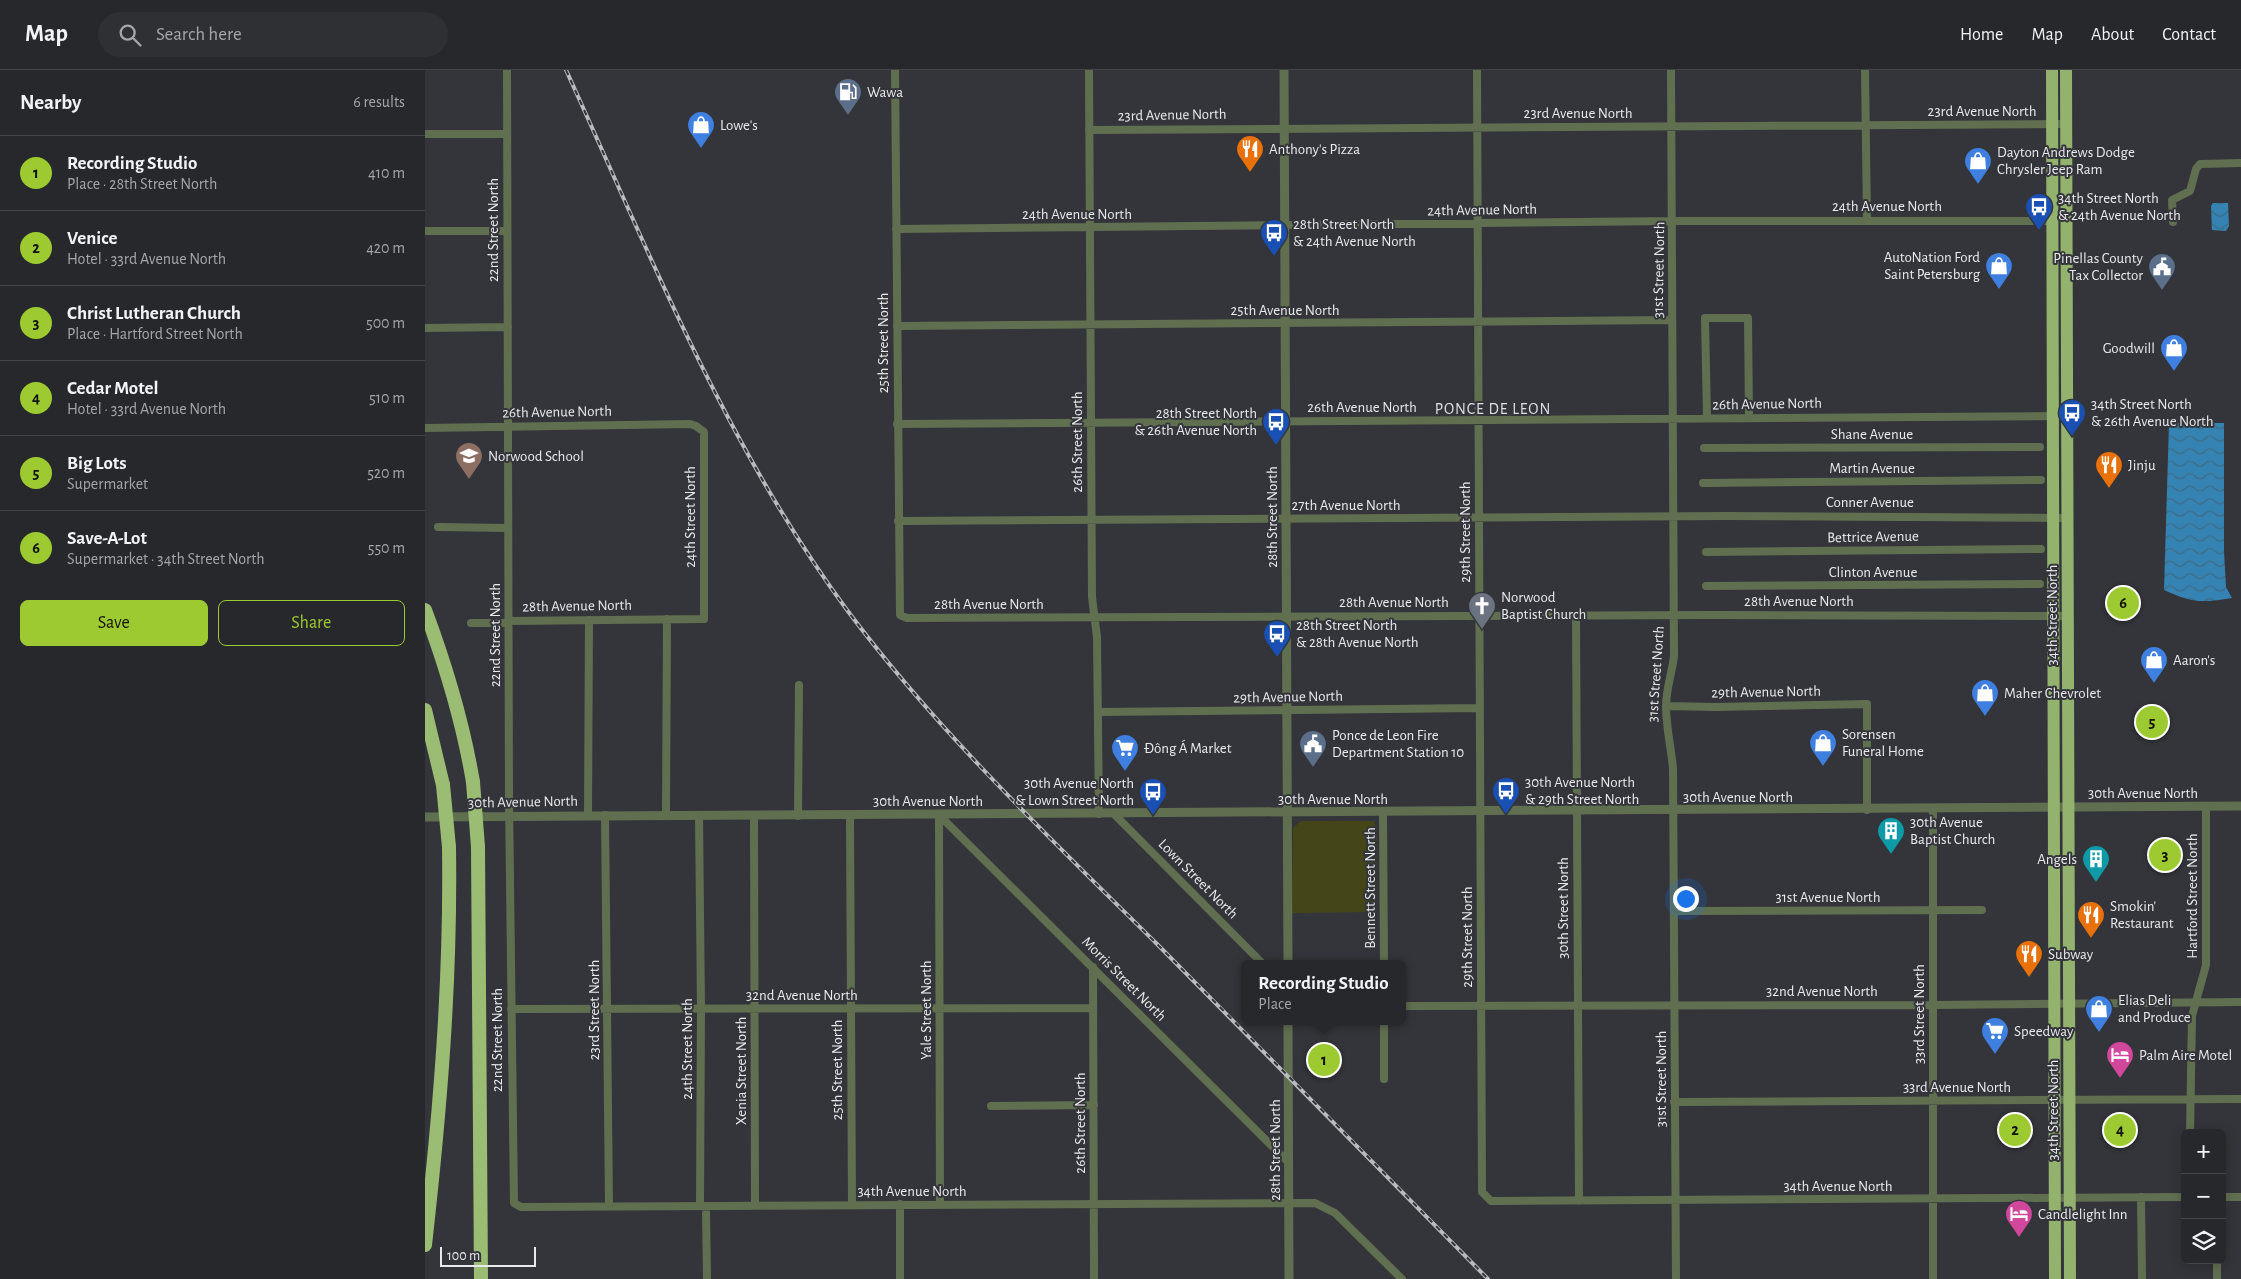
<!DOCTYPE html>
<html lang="en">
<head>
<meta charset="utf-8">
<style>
	:root { --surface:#26282c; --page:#2e3034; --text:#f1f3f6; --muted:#a4a6a9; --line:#424448; --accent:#9dca30 }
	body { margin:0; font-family:"Alegreya Sans",sans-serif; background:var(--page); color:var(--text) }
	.controls { position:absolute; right:15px; bottom:15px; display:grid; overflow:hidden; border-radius:8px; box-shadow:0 2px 12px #0003 }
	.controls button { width:45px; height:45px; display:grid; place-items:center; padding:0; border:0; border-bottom:1px solid var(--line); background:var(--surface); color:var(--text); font:25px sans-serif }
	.scale { position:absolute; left:15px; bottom:12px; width:96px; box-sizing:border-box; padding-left:5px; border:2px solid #e8e9ec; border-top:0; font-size:14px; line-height:18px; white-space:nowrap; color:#e8e9ec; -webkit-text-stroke:4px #33353a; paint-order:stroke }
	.you { position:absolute; left:1260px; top:828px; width:18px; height:18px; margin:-12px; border:4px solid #fff; border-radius:50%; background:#1a73e8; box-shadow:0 0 0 8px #1a73e833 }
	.badge { display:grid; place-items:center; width:32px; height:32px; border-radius:50%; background:var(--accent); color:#111; font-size:16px; font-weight:700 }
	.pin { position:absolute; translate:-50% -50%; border:2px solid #fff; box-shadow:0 1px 5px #0006 }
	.popup { position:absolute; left:816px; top:890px; width:165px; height:65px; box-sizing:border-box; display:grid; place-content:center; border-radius:8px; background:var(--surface); filter:drop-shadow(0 1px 4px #0005); font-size:16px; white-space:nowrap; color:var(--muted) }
	.popup b { font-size:19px; color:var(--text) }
	.popup::after { content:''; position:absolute; left:50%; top:100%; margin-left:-10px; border:10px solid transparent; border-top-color:var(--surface) }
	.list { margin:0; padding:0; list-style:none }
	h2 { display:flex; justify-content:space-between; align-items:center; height:65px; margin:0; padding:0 20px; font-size:21px }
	h2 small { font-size:16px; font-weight:400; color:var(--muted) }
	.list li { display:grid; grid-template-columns:32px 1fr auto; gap:15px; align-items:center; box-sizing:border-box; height:75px; padding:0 20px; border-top:1px solid var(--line) }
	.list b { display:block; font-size:19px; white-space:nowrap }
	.list p { margin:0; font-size:16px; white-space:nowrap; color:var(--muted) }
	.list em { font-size:16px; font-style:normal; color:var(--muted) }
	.actions { display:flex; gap:10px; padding:15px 20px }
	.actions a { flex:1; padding:11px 0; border:1px solid var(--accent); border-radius:8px; text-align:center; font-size:18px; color:var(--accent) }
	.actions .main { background:var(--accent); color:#111 }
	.icon { flex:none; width:28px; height:28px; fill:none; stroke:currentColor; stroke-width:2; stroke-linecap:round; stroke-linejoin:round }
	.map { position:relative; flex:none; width:1816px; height:1209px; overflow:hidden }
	header { display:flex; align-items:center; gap:30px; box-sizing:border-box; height:70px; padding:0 25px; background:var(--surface); border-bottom:1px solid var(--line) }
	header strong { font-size:24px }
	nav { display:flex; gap:28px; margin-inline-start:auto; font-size:18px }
	.search { width:350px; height:45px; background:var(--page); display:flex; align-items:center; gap:12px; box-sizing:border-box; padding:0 18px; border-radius:28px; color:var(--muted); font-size:19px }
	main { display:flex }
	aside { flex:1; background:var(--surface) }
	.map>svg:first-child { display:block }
</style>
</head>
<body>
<header>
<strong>Map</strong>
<div class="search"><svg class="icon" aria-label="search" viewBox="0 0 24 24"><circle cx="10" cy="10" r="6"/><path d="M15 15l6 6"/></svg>Search here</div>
<nav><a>Home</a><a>Map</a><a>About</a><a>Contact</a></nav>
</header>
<main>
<aside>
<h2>Nearby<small>6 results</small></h2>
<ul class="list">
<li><span class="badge">1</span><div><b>Recording Studio</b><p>Place · 28th Street North</p></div><em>410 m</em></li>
<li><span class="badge">2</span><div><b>Venice</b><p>Hotel · 33rd Avenue North</p></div><em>420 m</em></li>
<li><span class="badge">3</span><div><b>Christ Lutheran Church</b><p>Place · Hartford Street North</p></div><em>500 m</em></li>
<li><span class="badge">4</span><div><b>Cedar Motel</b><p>Hotel · 33rd Avenue North</p></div><em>510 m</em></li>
<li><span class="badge">5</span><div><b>Big Lots</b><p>Supermarket</p></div><em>520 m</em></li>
<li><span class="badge">6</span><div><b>Save-A-Lot</b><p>Supermarket · 34th Street North</p></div><em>550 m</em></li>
</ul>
<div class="actions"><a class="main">Save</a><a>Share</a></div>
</aside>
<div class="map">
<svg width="1816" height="1209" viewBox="0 0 1816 1209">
	<defs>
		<pattern id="water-waves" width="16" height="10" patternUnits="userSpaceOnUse" patternTransform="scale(1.25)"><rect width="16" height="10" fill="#3583b2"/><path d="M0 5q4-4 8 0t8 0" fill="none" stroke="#3c6b87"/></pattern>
	</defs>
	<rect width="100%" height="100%" fill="#33353a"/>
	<!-- green -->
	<path fill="#454617" d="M876 751H949L952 761 951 842 867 843 868 758Z"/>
	<!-- water -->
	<path fill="url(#water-waves)" d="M1788 133H1803L1804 156 1801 161 1787 160 1786 136Z
		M1744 353H1799V481L1801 517 1807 528C1777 533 1767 533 1739 520Z"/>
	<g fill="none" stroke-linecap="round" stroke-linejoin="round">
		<!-- minor -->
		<path stroke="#616f51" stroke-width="8" d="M82 0 84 730 89 1133 96 1137 890 1133 910 1143 977 1209
			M470 0 475 545 482 548 1288 545 1643 546
			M664 0 667 527 672 567 674 744
			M1052 0 1057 1122 1066 1131 1760 1127
			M1246 0 1249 586C1247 603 1241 619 1241 636 1241 657 1246 677 1248 698L1251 1209
			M1440 0 1442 150
			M664 60 1641 54
			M0 64H81
			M1748 152 1747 130 1765 121 1771 99 1775 94 1816 93
			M471 159 1248 151H1629
			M0 161H82
			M472 256 1247 250
			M0 258 83 257
			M1282 348 1280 248H1323L1324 348
			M472 354 1642 346
			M0 358 265 354 271 356 279 362V549L84 551
			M1279 378 1615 377
			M1278 413 1616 410
			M473 451 1299 446 1642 448
			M13 457 83 458
			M1281 482 1616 479
			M1281 516 1615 514
			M1151 545 1154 1131
			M46 553H84
			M1241 636 1290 637 1442 634V740
			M673 642 1054 638
			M958 743 959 894
			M241 744 242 549
			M689 744 838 894
			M163 745 164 550
			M180 745 184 1136
			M274 745 276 939 275 1135 281 1139 282 1209
			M425 745 427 1135
			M514 745 863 1092
			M514 745 515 1134
			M329 746 330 1135
			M373 746 374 615
			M1249 841 1557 840
			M668 897 669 1209
			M978 936 1508 935 1816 932
			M86 939 668 938
			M959 1009V951
			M1249 1032 1816 1029
			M566 1036 669 1035
			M1765 1063 1767 946 1781 895V737
			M1716 1127 1717 1209
			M1797 1127H1816
			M475 1134V1209
			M1792 1190V1209
			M1508 1209V739"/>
		<!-- tertiary -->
		<path stroke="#616f51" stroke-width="9" d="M859 0 863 894
			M0 747 1816 736
			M863 951 864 1209"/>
		<!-- trunk -->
		<path stroke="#93b26e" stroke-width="12" d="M1627 0 1630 1209
			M1641 0 1645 1209"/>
		<!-- motorway -->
		<path stroke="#9bbd73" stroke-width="14" d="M0 540C21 596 38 653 48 712
			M0 640 18 715
			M53 777 56 1209
			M0 1175C15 1042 26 911 24 777"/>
		<defs>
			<path id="rail" d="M141 0C225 184 301 376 422 540 513 662 624 767 732 874 843 985 953 1097 1063 1209"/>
		</defs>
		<!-- rail casing -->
		<use href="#rail" stroke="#babbbf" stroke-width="4"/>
		<!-- rail -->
		<use href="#rail" stroke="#33353a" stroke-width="2" stroke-dasharray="5.5" stroke-linecap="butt"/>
		<!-- motorway-bridge -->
		<path stroke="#9bbd73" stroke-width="14" d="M48 712 53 777
			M18 715 24 777"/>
	</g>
	<!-- icons -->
	<defs>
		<symbol id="fuel-pin" viewBox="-11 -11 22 30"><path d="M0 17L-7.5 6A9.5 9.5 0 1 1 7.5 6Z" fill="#5c6f8a" stroke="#33353a"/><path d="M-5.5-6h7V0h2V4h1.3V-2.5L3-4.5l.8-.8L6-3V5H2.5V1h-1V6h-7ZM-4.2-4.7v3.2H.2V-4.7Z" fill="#fff"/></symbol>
		<symbol id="shop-pin" viewBox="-11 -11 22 30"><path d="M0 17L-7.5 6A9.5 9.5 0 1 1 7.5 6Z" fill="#3f7fe0" stroke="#33353a"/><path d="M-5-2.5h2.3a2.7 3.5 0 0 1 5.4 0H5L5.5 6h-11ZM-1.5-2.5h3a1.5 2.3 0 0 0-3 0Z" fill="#fff"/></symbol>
		<symbol id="restaurant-pin" viewBox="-11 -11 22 30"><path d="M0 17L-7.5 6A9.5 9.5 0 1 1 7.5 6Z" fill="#e8710a" stroke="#33353a"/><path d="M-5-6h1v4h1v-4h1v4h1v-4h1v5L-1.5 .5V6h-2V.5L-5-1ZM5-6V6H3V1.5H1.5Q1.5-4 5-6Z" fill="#fff"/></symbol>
		<symbol id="bus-pin" viewBox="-11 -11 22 30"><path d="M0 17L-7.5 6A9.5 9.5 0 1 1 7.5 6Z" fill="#1a4fb4" stroke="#33353a"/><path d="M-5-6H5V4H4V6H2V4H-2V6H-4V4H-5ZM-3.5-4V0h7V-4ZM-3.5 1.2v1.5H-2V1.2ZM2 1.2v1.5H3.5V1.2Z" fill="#fff"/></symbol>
		<symbol id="civic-pin" viewBox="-11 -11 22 30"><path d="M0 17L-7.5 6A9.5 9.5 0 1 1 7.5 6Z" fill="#5c6f8a" stroke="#33353a"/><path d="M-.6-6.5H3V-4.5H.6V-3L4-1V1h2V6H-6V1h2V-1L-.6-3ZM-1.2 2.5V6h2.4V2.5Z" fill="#fff"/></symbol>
		<symbol id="school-pin" viewBox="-11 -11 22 30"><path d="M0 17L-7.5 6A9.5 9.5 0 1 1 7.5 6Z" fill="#8d6e63" stroke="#33353a"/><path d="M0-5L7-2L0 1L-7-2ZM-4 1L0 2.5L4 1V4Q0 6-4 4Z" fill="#fff"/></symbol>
		<symbol id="church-pin" viewBox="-11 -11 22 30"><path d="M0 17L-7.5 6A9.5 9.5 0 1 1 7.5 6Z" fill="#6b7280" stroke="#33353a"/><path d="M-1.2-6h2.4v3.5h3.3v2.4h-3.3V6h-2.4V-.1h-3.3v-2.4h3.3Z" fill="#fff"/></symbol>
		<symbol id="supermarket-pin" viewBox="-11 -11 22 30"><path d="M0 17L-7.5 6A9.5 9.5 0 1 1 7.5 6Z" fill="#3f7fe0" stroke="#33353a"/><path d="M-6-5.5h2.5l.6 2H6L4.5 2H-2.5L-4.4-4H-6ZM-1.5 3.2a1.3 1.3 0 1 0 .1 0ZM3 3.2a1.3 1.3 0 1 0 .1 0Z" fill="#fff"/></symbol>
		<symbol id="building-pin" viewBox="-11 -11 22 30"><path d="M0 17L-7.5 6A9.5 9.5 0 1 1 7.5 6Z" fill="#0f9aa8" stroke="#33353a"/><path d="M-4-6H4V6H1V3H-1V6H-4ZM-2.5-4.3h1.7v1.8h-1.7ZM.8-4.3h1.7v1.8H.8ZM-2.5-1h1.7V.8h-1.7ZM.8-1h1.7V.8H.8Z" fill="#fff"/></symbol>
		<symbol id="hotel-pin" viewBox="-11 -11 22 30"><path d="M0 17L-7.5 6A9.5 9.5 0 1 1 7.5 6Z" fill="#d1479c" stroke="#33353a"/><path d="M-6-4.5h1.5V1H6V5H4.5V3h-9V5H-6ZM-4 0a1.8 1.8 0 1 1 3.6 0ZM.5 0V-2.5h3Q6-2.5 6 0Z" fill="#fff"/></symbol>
	</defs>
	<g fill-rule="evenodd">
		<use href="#fuel-pin" x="407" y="6" width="32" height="43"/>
		<use href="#shop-pin" x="260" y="39" width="32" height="43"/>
		<use href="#restaurant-pin" x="809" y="63" width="32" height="43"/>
		<use href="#shop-pin" x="1537" y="75" width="32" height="43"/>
		<use href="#bus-pin" x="1598" y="121" width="32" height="43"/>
		<use href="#bus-pin" x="833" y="147" width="32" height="43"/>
		<use href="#shop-pin" x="1558" y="180" width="32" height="43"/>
		<use href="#civic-pin" x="1721" y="181" width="32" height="43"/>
		<use href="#shop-pin" x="1733" y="262" width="32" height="43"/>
		<use href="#bus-pin" x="1631" y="327" width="32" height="43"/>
		<use href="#bus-pin" x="835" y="336" width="32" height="43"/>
		<use href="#school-pin" x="28" y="370" width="32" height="43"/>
		<use href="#restaurant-pin" x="1668" y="379" width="32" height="43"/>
		<use href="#church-pin" x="1041" y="520" width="32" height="43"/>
		<use href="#bus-pin" x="836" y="548" width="32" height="43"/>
		<use href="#shop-pin" x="1713" y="574" width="32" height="43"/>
		<use href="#shop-pin" x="1544" y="607" width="32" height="43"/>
		<use href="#shop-pin" x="1382" y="657" width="32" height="43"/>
		<use href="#civic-pin" x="872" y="658" width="32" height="43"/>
		<use href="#supermarket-pin" x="684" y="662" width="32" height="43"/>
		<use href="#bus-pin" x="1065" y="705" width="32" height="43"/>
		<use href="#bus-pin" x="712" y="706" width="32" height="43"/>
		<use href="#building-pin" x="1450" y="745" width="32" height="43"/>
		<use href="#building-pin" x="1655" y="773" width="32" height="43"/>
		<use href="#restaurant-pin" x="1650" y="829" width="32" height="43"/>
		<use href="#restaurant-pin" x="1588" y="868" width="32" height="43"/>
		<use href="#shop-pin" x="1658" y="923" width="32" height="43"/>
		<use href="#supermarket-pin" x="1554" y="945" width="32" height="43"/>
		<use href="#hotel-pin" x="1679" y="969" width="32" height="43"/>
		<use href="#hotel-pin" x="1578" y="1128" width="32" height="43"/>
	</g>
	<g text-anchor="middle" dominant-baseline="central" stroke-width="4" stroke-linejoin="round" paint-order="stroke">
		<!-- poi labels -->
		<g font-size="15" fill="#e8e9ec" stroke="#33353a" text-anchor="start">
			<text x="442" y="22">Wawa</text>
			<text x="295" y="55">Lowe's</text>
			<text x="844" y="79">Anthony's Pizza</text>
			<text x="1572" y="82">Dayton Andrews Dodge<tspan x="1572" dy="17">Chrysler Jeep Ram</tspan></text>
			<text x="1633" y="128">34th Street North<tspan x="1633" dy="17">&amp; 24th Avenue North</tspan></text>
			<text x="868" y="154">28th Street North<tspan x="868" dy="17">&amp; 24th Avenue North</tspan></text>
			<text x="1555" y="187" text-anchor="end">AutoNation Ford<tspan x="1555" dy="17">Saint Petersburg</tspan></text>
			<text x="1718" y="188" text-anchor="end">Pinellas County<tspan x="1718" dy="17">Tax Collector</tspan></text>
			<text x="1730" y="278" text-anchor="end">Goodwill</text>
			<text x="1666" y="334">34th Street North<tspan x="1666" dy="17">&amp; 26th Avenue North</tspan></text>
			<text x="832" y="343" text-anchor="end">28th Street North<tspan x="832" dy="17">&amp; 26th Avenue North</tspan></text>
			<text x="63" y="386">Norwood School</text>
			<text x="1703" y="395">Jinju</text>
			<text x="1076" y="527">Norwood<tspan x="1076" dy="17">Baptist Church</tspan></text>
			<text x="871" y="555">28th Street North<tspan x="871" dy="17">&amp; 28th Avenue North</tspan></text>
			<text x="1748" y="590">Aaron's</text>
			<text x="1579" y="623">Maher Chevrolet</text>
			<text x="1417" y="664">Sorensen<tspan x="1417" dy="17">Funeral Home</tspan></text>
			<text x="907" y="665">Ponce de Leon Fire<tspan x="907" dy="17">Department Station 10</tspan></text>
			<text x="719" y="678">Đông Á Market</text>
			<text x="1100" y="712">30th Avenue North<tspan x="1100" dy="17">&amp; 29th Street North</tspan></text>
			<text x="709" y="713" text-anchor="end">30th Avenue North<tspan x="709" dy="17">&amp; Lown Street North</tspan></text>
			<text x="1485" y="752">30th Avenue<tspan x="1485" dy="17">Baptist Church</tspan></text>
			<text x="1652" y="789" text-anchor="end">Angels</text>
			<text x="1685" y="836">Smokin'<tspan x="1685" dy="17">Restaurant</tspan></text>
			<text x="1623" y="884">Subway</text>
			<text x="1693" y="930">Elias Deli<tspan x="1693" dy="17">and Produce</tspan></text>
			<text x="1589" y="961">Speedway</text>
			<text x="1714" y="985">Palm Aire Motel</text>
			<text x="1613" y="1144">Candlelight Inn</text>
		</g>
		<!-- street labels -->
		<g font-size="15" fill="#e8e9ec" stroke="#33353a">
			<text x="1557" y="41">23rd Avenue North</text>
			<text x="1153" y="43">23rd Avenue North</text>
			<text transform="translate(747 45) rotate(-1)">23rd Avenue North</text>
			<text x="1462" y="136">24th Avenue North</text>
			<text transform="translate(1057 140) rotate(-1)">24th Avenue North</text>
			<text x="652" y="144">24th Avenue North</text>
			<text transform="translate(68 160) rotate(-90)">22nd Street North</text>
			<text transform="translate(1234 200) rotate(-89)">31st Street North</text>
			<text x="860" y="240">25th Avenue North</text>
			<text transform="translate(458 273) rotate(-90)">25th Street North</text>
			<text transform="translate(1342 334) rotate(-1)">26th Avenue North</text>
			<text x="937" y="337">26th Avenue North</text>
			<text transform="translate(132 342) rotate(-1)">26th Avenue North</text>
			<text x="1447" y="364">Shane Avenue</text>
			<text transform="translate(652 372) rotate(-90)">26th Street North</text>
			<text x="1447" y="398">Martin Avenue</text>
			<text x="1445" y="432">Conner Avenue</text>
			<text x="921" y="435">27th Avenue North</text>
			<text transform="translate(265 447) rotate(-90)">24th Street North</text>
			<text transform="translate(847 447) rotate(-90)">28th Street North</text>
			<text transform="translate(1040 462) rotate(-90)">29th Street North</text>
			<text transform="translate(1448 467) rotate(-1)">Bettrice Avenue</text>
			<text x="1448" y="502">Clinton Avenue</text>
			<text x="1374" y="531">28th Avenue North</text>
			<text x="969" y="532">28th Avenue North</text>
			<text x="564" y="534">28th Avenue North</text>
			<text transform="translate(152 536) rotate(-1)">28th Avenue North</text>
			<text transform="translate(1627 545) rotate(-90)">34th Street North</text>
			<text transform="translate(70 565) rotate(-90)">22nd Street North</text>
			<text transform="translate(1231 604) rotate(-86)">31st Street North</text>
			<text transform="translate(1341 622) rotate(-1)">29th Avenue North</text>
			<text transform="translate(863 627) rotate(-1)">29th Avenue North</text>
			<text x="1718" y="723">30th Avenue North</text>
			<text x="1313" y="727">30th Avenue North</text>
			<text x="908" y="729">30th Avenue North</text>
			<text x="503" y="731">30th Avenue North</text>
			<text transform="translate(98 732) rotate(-1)">30th Avenue North</text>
			<text transform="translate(773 809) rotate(45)">Lown Street North</text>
			<text transform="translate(945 818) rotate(-90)">Bennett Street North</text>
			<text transform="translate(1767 826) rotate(-90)">Hartford Street North</text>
			<text x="1403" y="827">31st Avenue North</text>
			<text transform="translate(1138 838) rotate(-90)">30th Street North</text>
			<text transform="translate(1042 867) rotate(-90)">29th Street North</text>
			<text transform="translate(699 909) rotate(45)">Morris Street North</text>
			<text x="1397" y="921">32nd Avenue North</text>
			<text x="377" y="925">32nd Avenue North</text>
			<text transform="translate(169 940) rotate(-90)">23rd Street North</text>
			<text transform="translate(501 940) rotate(-90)">Yale Street North</text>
			<text transform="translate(1494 944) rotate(-90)">33rd Street North</text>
			<text transform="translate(72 970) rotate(-90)">22nd Street North</text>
			<text transform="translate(262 979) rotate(-90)">24th Street North</text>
			<text transform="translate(412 1000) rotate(-90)">25th Street North</text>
			<text transform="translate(316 1001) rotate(-90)">Xenia Street North</text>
			<text transform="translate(1236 1009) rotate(-90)">31st Street North</text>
			<text x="1532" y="1017">33rd Avenue North</text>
			<text transform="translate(1628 1040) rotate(-90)">34th Street North</text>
			<text transform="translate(655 1053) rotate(-90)">26th Street North</text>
			<text transform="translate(850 1080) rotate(-90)">28th Street North</text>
			<text x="1413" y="1116">34th Avenue North</text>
			<text x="487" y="1121">34th Avenue North</text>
		</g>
		<!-- neighbourhood labels -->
		<g font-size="16" letter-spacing="1" fill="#dcdfe6" stroke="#33353a">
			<text x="1068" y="339">PONCE DE LEON</text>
		</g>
	</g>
</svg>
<div class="controls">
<button>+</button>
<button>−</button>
<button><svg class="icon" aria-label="layers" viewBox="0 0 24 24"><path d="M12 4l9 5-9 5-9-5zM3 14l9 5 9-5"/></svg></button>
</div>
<div class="scale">100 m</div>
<div class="you"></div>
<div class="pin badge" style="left:899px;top:990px">1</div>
<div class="popup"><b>Recording Studio</b>Place</div>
<div class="pin badge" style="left:1590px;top:1060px">2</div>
<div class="pin badge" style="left:1740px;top:785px">3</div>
<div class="pin badge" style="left:1695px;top:1060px">4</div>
<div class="pin badge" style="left:1727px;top:652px">5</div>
<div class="pin badge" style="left:1698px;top:533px">6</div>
</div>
</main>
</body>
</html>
